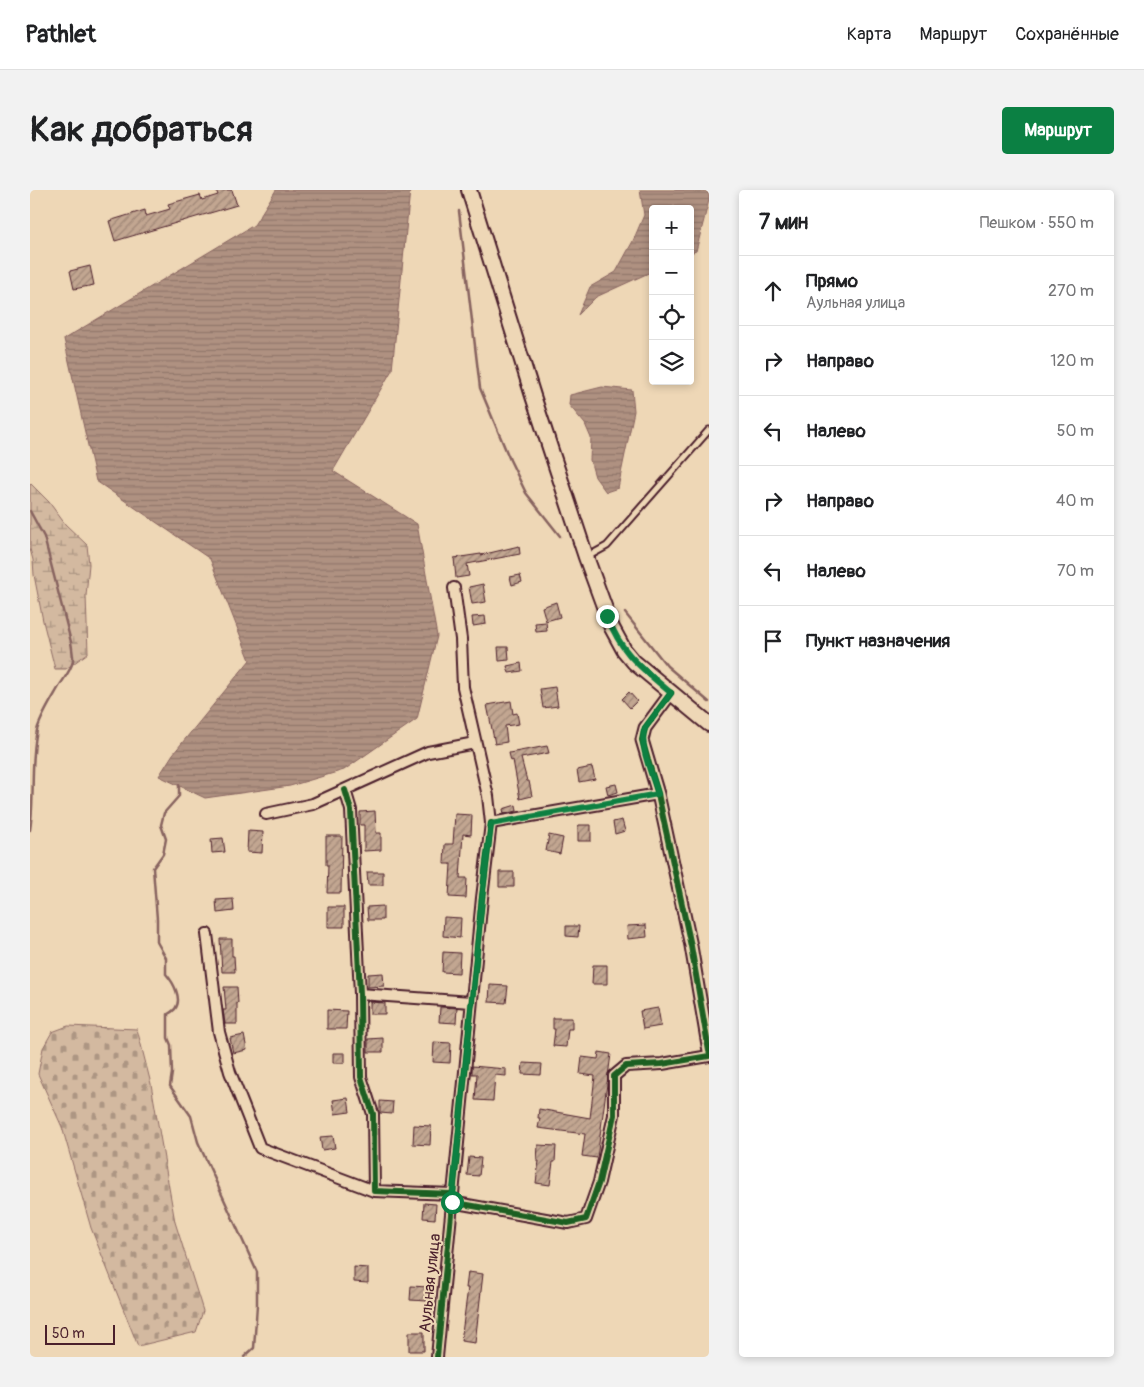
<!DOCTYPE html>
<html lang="ru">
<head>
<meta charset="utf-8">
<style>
	:root { --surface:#fff; --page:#f2f2f2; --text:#202124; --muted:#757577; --line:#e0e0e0; --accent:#0b8043 }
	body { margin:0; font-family:Pangolin,sans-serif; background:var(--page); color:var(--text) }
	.controls { position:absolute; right:15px; top:15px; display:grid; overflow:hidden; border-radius:5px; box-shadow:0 2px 8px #0003 }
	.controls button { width:45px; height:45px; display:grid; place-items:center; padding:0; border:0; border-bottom:1px solid var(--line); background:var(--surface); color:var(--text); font:25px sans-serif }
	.scale { position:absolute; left:15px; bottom:12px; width:70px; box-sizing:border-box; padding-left:5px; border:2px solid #4a1f2b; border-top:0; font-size:14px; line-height:18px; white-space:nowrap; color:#4a1f2b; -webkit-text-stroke:4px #eed7b6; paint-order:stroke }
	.stop { position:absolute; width:15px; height:15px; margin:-11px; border:4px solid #0b8043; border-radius:50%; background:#fff }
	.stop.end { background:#0b8043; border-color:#fff; box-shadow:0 1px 5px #0008 }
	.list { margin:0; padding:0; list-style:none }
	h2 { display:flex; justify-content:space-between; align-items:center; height:65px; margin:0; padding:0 20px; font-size:21px }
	h2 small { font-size:16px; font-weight:400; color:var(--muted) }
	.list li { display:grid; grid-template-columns:32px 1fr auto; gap:15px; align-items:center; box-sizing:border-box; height:70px; padding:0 20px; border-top:1px solid var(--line) }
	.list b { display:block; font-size:19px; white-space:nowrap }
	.list p { margin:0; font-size:16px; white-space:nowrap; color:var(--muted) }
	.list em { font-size:16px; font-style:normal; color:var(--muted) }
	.icon { flex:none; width:28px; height:28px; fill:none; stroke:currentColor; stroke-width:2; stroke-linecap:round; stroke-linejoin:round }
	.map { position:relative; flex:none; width:679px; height:1167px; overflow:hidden; border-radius:5px }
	header { display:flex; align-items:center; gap:30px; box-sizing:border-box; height:70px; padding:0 25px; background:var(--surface); border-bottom:1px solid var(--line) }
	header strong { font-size:24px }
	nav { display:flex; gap:28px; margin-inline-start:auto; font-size:18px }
	.intro { display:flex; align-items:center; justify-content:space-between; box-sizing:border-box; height:120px; padding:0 30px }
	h1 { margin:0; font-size:35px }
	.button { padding:12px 22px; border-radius:5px; background:var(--accent); color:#fff; font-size:18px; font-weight:700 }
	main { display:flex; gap:30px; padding:0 30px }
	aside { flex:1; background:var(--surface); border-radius:5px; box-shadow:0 2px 8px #0003 }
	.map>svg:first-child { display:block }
</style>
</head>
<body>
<header>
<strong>Pathlet</strong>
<nav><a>Карта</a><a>Маршрут</a><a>Сохранённые</a></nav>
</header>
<div class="intro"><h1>Как добраться</h1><a class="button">Маршрут</a></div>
<main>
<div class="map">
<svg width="679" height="1167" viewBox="0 0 679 1167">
	<defs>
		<pattern id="wetland-marsh" width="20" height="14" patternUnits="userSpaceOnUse" patternTransform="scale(1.25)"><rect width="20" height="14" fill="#d3b9a0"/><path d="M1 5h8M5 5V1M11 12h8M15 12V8" fill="none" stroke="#ad9683"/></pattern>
		<pattern id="cemetery-stones" width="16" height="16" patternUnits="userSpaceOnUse" patternTransform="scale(1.25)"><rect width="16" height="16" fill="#d3b9a0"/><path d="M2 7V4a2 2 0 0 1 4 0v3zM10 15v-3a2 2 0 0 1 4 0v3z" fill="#ad9683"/></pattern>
		<pattern id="water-rules" width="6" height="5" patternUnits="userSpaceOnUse" patternTransform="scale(1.25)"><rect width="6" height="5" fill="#af9181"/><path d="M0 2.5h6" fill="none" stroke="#90766a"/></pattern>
		<pattern id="building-hatch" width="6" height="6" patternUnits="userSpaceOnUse" patternTransform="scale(1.25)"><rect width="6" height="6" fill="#c2a691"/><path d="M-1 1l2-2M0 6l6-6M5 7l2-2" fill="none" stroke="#a08777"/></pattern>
	</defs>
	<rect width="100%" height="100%" fill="#eed7b6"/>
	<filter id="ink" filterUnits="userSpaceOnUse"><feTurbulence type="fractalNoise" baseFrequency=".02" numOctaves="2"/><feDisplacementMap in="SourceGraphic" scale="10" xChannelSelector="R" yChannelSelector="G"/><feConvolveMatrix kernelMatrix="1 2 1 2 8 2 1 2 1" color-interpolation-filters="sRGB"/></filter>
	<g filter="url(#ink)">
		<!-- wetland -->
		<path fill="url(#wetland-marsh)" stroke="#8e6c66" d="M0 293 19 312 35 334 57 355 59 374 56 406 58 463 36 479H25L13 431 4 385 3 370 0 359Z"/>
		<!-- cemetery -->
		<path fill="url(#cemetery-stones)" stroke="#8e6c66" d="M38 836 107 839 121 894 145 1032 173 1121 166 1142 108 1156 61 1038 32 937 8 884 13 858 22 842Z"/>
		<!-- water -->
		<path fill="url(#water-rules)" stroke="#87635f" d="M246 0H380L362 180 303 281 387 334 407 446 387 529 314 580 260 596 175 608 129 586 143 564 220 470 180 369 66 291 34 149 224 35Z
			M610 0H679V10L666 61 660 63V19H623V81L566 107 548 125 560 97 586 82 603 51 614 25Z
			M572 197 602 200 604 221 588 298 576 302 565 287 560 270 561 248 555 234 539 215 540 205Z"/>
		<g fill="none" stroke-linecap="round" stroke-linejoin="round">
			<!-- stream -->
			<path stroke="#87635f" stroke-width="2.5" d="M429 21 450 198 480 270 496 303 530 346
				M0 321 14 347 41 452C42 458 43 465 43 471 41 480 35 487 30 495 22 509 12 524 7 540 0 572 5 607 0 640
				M595 423 637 476 679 512
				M149 595V606L134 623 131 635 136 649 133 664 123 678 127 729V752L136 768V784C143 792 153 809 145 819 143 821 140 823 138 824V848L141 855 142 883 140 896 161 926 168 952 227 1082V1115L224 1158 214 1167"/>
		</g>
		<!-- building -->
		<path fill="url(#building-hatch)" stroke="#4a1f2b" d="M186 0H202L207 15 85 51 79 31 115 20 116 26 140 19 138 14 170 5 172 10 188 5Z
			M60 76 64 95 44 99 40 81Z
			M489 356 490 364 437 374 439 386 426 388 424 368 451 364V365Z
			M490 385 492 392 482 395 480 387Z
			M453 394 456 412 442 414 439 397Z
			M526 412 530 427 516 431 512 417Z
			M455 426 456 434 443 436 442 427Z
			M516 432 517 441 506 442 505 433Z
			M468 457H478L479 470 469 471Z
			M491 473 492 481 479 483 477 476Z
			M525 497 528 516 513 518 510 499Z
			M599 502 607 511 600 518 592 509Z
			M481 511 483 524 487 523 489 534 475 536 477 552 465 554 457 515Z
			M517 556 519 563 491 568 497 591H499L502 606 490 609 483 570 481 571 479 563Z
			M562 577 565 589 549 592 547 580Z
			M586 594 588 602 578 605 576 596Z
			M486 615 487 621 474 624 473 619Z
			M345 621 346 643H351V660L334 661V635H330V622Z
			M425 624 442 625 441 645 433 644 430 688H437L436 708 419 707 421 674H414L415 654H423Z
			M592 630 595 641 585 644 583 632Z
			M548 635H561V651H548Z
			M218 641 233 642 232 663 217 662Z
			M519 645 533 648 530 664 516 661Z
			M296 646H312L311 703H297L298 675H296Z
			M193 648 195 662 182 663 181 649Z
			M337 682H353V695H338Z
			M469 682H484V697H469Z
			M203 709 204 721 187 723 186 710Z
			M353 716V730H338L337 717Z
			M298 717H314V737H298Z
			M414 727 431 728 430 748 413 746Z
			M616 735 617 747 598 749 597 736Z
			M536 736H549L548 747 536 746Z
			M190 749H202V766H204L205 782H192Z
			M413 762 430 763 429 783 412 782Z
			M563 775H577V794H562Z
			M353 783 354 796 338 797V784Z
			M460 795 478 796 476 813 459 812Z
			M194 797H207L208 813H207V834H195L193 820H196Z
			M340 812 355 813V824H340Z
			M410 817 427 818 426 833 409 832Z
			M628 818 631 836 613 839 610 821Z
			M297 820 317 821 316 839H297Z
			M523 828H542V839H538L536 857 523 856 525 839H523Z
			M214 845 217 860 203 863 200 848Z
			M353 848V862H338V849Z
			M404 852 421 853 420 873 403 872Z
			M569 862 581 864 567 968 552 966 555 944 508 938 510 928H508L509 919 560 928 565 886 550 884 552 867 568 869Z
			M303 863H315V873H303Z
			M493 873 512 874 511 885 492 884Z
			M442 876 476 879V886L465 885 463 911 445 910 447 884H442Z
			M318 908 320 922 305 924 303 910Z
			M350 911 363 912 362 924 350 923Z
			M384 935 401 936 400 955 383 954Z
			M303 946 305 958 292 960 290 947Z
			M508 955 526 956 525 972H523L520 995 506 993 509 971H507Z
			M439 967 451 968 449 986 437 985Z
			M394 1013 406 1014 405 1029 393 1028Z
			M324 1077 338 1078V1093L324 1092Z
			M438 1082 453 1084 445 1153 431 1151 438 1098H436Z
			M381 1096 398 1097 397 1111 380 1110Z
			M379 1142H394V1161H379Z"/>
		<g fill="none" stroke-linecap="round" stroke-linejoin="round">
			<defs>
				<path id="service" d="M557 367 577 356 679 240"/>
				<path id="minor" d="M424 398 431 449 433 497 458 606 461 633 628 604
					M315 600 321 620 330 804 331 887 343 924 344 1001 422 1004
					M236 624 283 614 398 562 445 553
					M177 744 189 842 200 882 230 958 344 1001
					M330 804 441 812
					M421 1012 538 1033 556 1029 569 992 584 925V886L596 876 632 874 679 866
					M407 1167 452 708 461 633"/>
				<path id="tertiary" d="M641 503 615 538 612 550 628 604 661 756 679 861"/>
				<path id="secondary" d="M439 0 503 206 556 367 582 438 594 460 604 472 679 534"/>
			</defs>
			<!-- service casing -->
			<use href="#service" stroke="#4a1f2b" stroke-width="9"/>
			<!-- minor casing -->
			<use href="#minor" stroke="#4a1f2b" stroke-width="14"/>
			<!-- tertiary casing -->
			<use href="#tertiary" stroke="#4a1f2b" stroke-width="15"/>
			<!-- secondary casing -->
			<use href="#secondary" stroke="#4a1f2b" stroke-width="18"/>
			<!-- service -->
			<use href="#service" stroke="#eed7b6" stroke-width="5"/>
			<!-- minor -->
			<use href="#minor" stroke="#eed7b6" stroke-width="10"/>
			<!-- tertiary -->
			<use href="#tertiary" stroke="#eed7b6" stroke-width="11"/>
			<!-- secondary -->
			<use href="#secondary" stroke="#eed7b6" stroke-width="14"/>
			<defs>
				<path id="cycleway" d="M641 503 615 538 612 550 628 604 661 756 679 861
					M315 600 321 620 330 804 331 887 343 924 344 1001 422 1004
					M421 1012 538 1033 556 1029 569 992 584 925V886L596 876 632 874 679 866
					M407 1167 452 708 461 633"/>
			</defs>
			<!-- cycleway casing -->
			<use href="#cycleway" stroke="#eed7b6" stroke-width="9"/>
			<!-- cycleway -->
			<use href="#cycleway" stroke="#1b5e20" stroke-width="6"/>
		</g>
	</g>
	<g fill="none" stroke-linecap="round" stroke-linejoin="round" filter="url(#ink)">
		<!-- route -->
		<path stroke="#0b8043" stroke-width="6" d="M422 1012 452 708 461 634 628 604C623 586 608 555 615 538L641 503C611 477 592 465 577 426"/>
	</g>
	<g text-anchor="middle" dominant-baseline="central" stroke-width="4" stroke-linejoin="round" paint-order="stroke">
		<!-- street labels -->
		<g font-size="16" fill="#4a1f2b" stroke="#eed7b6">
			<text transform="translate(400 1093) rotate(-84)">Аульная улица</text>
		</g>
	</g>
</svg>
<div class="controls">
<button>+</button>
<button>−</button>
<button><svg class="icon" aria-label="locate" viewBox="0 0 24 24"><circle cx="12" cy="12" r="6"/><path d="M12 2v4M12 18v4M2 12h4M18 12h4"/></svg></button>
<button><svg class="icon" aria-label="layers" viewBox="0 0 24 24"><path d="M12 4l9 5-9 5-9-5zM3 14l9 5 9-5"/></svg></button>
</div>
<div class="scale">50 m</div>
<div class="stop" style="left:422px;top:1012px"></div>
<div class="stop end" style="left:577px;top:426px"></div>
</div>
<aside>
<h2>7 мин<small>Пешком · 550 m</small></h2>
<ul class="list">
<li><svg class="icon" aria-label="ahead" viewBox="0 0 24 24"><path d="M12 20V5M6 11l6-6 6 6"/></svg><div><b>Прямо</b><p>Аульная улица</p></div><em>270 m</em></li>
<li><svg class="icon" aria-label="right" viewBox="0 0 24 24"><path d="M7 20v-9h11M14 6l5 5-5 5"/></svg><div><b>Направо</b></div><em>120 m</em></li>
<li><svg class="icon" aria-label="left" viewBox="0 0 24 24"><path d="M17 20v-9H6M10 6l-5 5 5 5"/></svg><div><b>Налево</b></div><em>50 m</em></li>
<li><svg class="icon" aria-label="right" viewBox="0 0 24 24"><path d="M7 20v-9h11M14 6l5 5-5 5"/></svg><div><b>Направо</b></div><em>40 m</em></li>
<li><svg class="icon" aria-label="left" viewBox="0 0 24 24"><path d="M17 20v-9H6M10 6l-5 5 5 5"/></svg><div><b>Налево</b></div><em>70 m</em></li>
<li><svg class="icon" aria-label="arrive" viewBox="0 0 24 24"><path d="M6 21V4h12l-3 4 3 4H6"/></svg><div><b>Пункт назначения</b></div></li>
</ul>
</aside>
</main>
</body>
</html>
